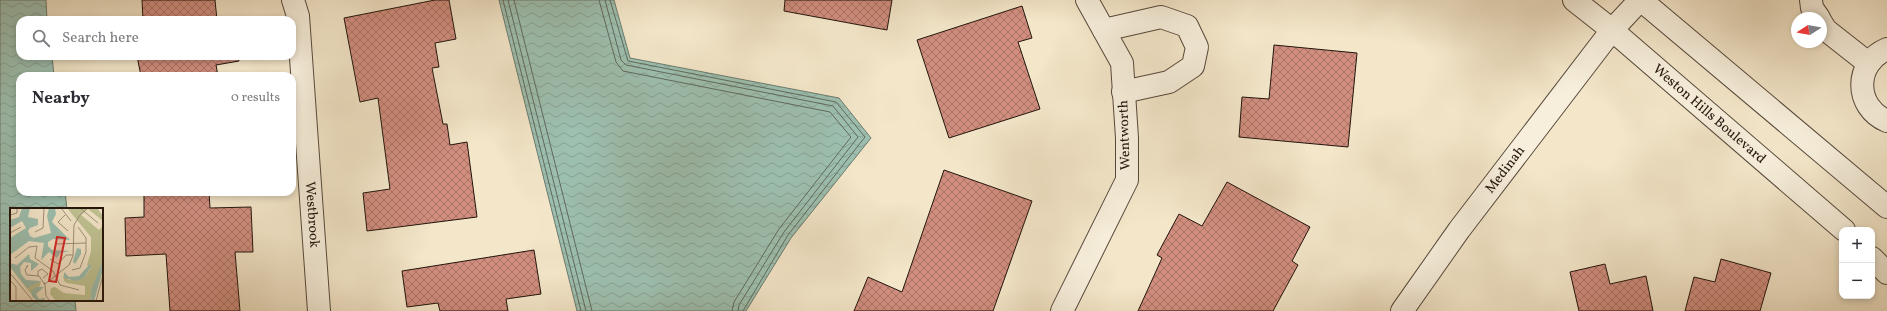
<!DOCTYPE html>
<html lang="en">
<head>
<meta charset="utf-8">
<style>
	:root { --surface:#fff; --page:#f7f7f7; --text:#2b2b33; --muted:#7c7c81; --line:#e1e1e2 }
	body { margin:0; font-family:Vollkorn,serif; background:var(--page); color:var(--text) }
	.controls { position:absolute; right:12px; bottom:12px; display:grid; overflow:hidden; border-radius:8px; box-shadow:0 2px 6px #0003 }
	.controls button { width:36px; height:36px; display:grid; place-items:center; padding:0; border:0; border-bottom:1px solid var(--line); background:var(--surface); color:var(--text); font:20px sans-serif }
	.compass { position:absolute; left:1791px; top:12px; width:36px; height:36px; border-radius:50%; background:var(--surface); box-shadow:0 2px 6px #0003; rotate:259deg }
	.list { margin:0; padding:0; list-style:none }
	h2 { display:flex; justify-content:space-between; align-items:center; height:52px; margin:0; padding:0 16px; font-size:17px }
	h2 small { font-size:13px; font-weight:400; color:var(--muted) }
	.icon { flex:none; width:22px; height:22px; fill:none; stroke:currentColor; stroke-width:2; stroke-linecap:round; stroke-linejoin:round }
	.map { position:relative; flex:none; width:1887px; height:311px; overflow:hidden }
	.search { position:absolute; background:var(--surface); box-shadow:0 2px 6px #0003; left:16px; top:16px; width:280px; height:44px; display:flex; align-items:center; gap:10px; box-sizing:border-box; padding:0 14px; border-radius:12px; color:var(--muted); font-size:15px }
	.panel { position:absolute; background:var(--surface); box-shadow:0 2px 6px #0003; left:16px; top:72px; width:280px; height:124px; border-radius:12px }
	.map>svg:first-child { display:block }
</style>
</head>
<body>
<div class="map">
<svg width="1887" height="311" viewBox="0 0 1887 311">
	<defs>
		<pattern id="water-waves" width="16" height="10" patternUnits="userSpaceOnUse"><rect width="16" height="10" fill="#9dc0b0"/><path d="M0 5q4-4 8 0t8 0" fill="none" stroke="#87a496"/></pattern>
		<pattern id="building-cross-hatch" width="8" height="8" patternUnits="userSpaceOnUse"><rect width="8" height="8" fill="#d18e7f"/><path d="M0 0l8 8M0 8l8-8" fill="none" stroke="#a97366"/></pattern>
	</defs>
	<rect width="100%" height="100%" fill="#f3e6c9"/>
	<filter id="stains"><feTurbulence type="fractalNoise" baseFrequency=".005" numOctaves="4"/><feColorMatrix values="0 0 0 0 .2 0 0 0 0 .09 0 0 0 0 .02 0 0 0 .5 -.17"/></filter>
	<radialGradient id="worn" r=".72"><stop offset=".6" stop-color="#630" stop-opacity="0"/><stop offset="1" stop-color="#630" stop-opacity=".3"/></radialGradient>
	<!-- water -->
	<path fill="url(#water-waves)" stroke="#6c7b6e" d="M0 0H46L47 20H20V56H52L54 76H20V192H65L67 209H11V300H75L76 311H0Z
		M499 0H614L630 58 839 98 871 138 791 238 746 311H577Z"/>
	<g fill="none" stroke-linecap="round" stroke-linejoin="round">
		<!-- shore -->
		<path stroke="#606a5e" stroke-width="1" d="M503 0 581 311
			M508 0 586 311
			M514 0 592 311
			M599 0 616 62 623 71 830 112 851 137 779 229 734 302 732 311
			M605 0 621 60 626 65 833 106 858 137 784 232 739 305 738 311
			M610 0 628 61 836 102 865 137 788 235 743 311"/>
	</g>
	<!-- building -->
	<path fill="url(#building-cross-hatch)" stroke="#22140c" d="M142 0H215L217 20H143Z
		M435 0H449L456 39 435 43 439 67 432 68 443 124H447L450 145 467 142 477 217 367 231 363 193 390 189 378 98 360 102 344 18Z
		M785 0H892L887 30 784 11Z
		M1022 6 1032 38 1018 42 1040 109 949 138 917 40Z
		M1274 45 1357 53 1348 147 1239 137 1242 97 1269 99Z
		M137 56H238L239 61 216 65 218 76H141Z
		M944 170 1032 201 993 311H854L868 277 902 292Z
		M1227 182 1310 227 1292 261 1298 265 1273 311H1138L1162 258 1157 255 1179 214 1202 226Z
		M144 192H209L210 208 251 207 253 252H235L240 311H170L166 254 126 256 125 218 144 217Z
		M534 250 541 294 506 299 508 311H440L438 303 407 307 402 271Z
		M1721 259 1771 273 1760 311H1685L1694 277 1715 282Z
		M1605 264 1610 284 1646 276 1653 311H1579L1570 272Z"/>
	<g fill="none" stroke-linecap="round" stroke-linejoin="round">
		<defs>
			<g id="minor">
				<path id="s1" d="M293 0 298 16 319 311"/>
				<path id="s2" d="M1574 0 1612 30 1844 230"/>
				<path d="M1641 0 1887 207"/>
				<path d="M1811 0 1812 8 1819 18"/>
				<path d="M1821 22 1826 30 1868 63"/>
				<path d="M1104 30 1161 17 1187 26 1197 47 1193 66 1169 82 1123 92"/>
				<path d="M1887 49C1854 63 1854 107 1887 121"/>
				<path d="M1872 258 1887 273"/>
				<path d="M1062 311 1127 180V138L1122 63 1087 0"/>
				<path id="s3" d="M1402 311 1459 230 1612 30 1640 0"/>
			</g>
		</defs>
		<!-- minor casing -->
		<use href="#minor" stroke="#56483b" stroke-width="24"/>
		<!-- minor -->
		<use href="#minor" stroke="#f7efdc" stroke-width="22"/>
	</g>
	<g text-anchor="middle" dominant-baseline="central" stroke-width="4" stroke-linejoin="round" paint-order="stroke">
		<!-- street labels -->
		<g font-size="14" fill="#22140c" stroke="#f7efdc">
			<text stroke="none"><textPath href="#s2" startOffset="177">Weston Hills Boulevard</textPath></text>
			<text transform="translate(1125 135) rotate(-92)">Wentworth</text>
			<text stroke="none"><textPath href="#s3" startOffset="175">Medinah</textPath></text>
			<text stroke="none"><textPath href="#s1" startOffset="216">Westbrook</textPath></text>
		</g>
	</g>
	<!-- overview -->
	<g transform="translate(10 208)">
		<rect width="93" height="93" fill="#f3e6c9"/>
		<path d="M57 0H87L93 8V13L78 1 71 7 89 22 93 18V52L80 92 46 93 40 86 41 80 45 79 54 85 75 87V78L57 75 54 73 53 67 59 72 74 70 81 60 77 57 81 43V29Z" fill="#c0c393"/>
		<path d="M0 59 16 78 31 73 30 78 21 86Z" fill="#c0c393"/>
		<path d="M12 0H20L18 9 28 11V17L20 20 18 23 20 28 24 30 41 25 37 8 39 0H45L46 6 42 14 60 32 43 31 38 34V38L42 42 60 43 50 45 47 50 39 44 31 52 34 35 19 33 0 47V30L16 20 12 13 0 20V12L9 9ZM67 40 71 41V46L65 56 63 53ZM19 46 20 51 29 56 21 63V55L14 54 10 59 11 66 16 72 31 73 17 80 0 59V55L7 57ZM93 52V62L84 93H73L81 91V82ZM80 56 81 59 74 70 66 73 54 70V64L59 69 69 68ZM26 79H34L26 86 29 91 35 90 34 93H27L22 88 21 83Z" fill="#9dc0b0"/>
		<path fill="none" stroke="#9f927d" stroke-width="1" d="M51 0 61 13M70 0 88 15M0 7 7 5V0M55 7 48 14 58 23M25 24 33 20 34 0M0 25 11 19M45 36 76 35M5 50 19 39 27 38 25 50 43 63 50 77 69 82M40 51 48 56 56 47H63M16 59 18 57 15 62 17 67 29 68 35 77 34 74M62 62 70 60 76 44V30L68 19M0 65 23 93M28 68V63L32 61 38 66 33 70M0 72 6 79V93M35 76 59 57 63 48 64 17 70 7 78 0M35 77 36 88 40 93M86 93 93 67"/>
		<path fill="#d62828" fill-opacity="0.15" stroke="#d62828" stroke-width="2" d="M47 29 55 30 46 74 39 73Z"/>
		<rect width="93" height="93" fill="none" stroke="#22140c" stroke-width="2"/>
	</g>
	<rect width="100%" height="100%" filter="url(#stains)"/>
	<rect width="100%" height="100%" fill="url(#worn)"/>
</svg>
<div class="controls">
<button>+</button>
<button>−</button>
</div>
<svg class="compass" viewBox="-18 -18 36 36"><path d="M0-13l5 13h-10z" fill="#e53935"/><path d="M0 13l5-13h-10z" fill="#7c7c81"/></svg>
<div class="search"><svg class="icon" aria-label="search" viewBox="0 0 24 24"><circle cx="10" cy="10" r="6"/><path d="M15 15l6 6"/></svg>Search here</div>
<section class="panel">
<h2>Nearby<small>0 results</small></h2>
<ul class="list">
</ul>
</section>
</div>
</body>
</html>
